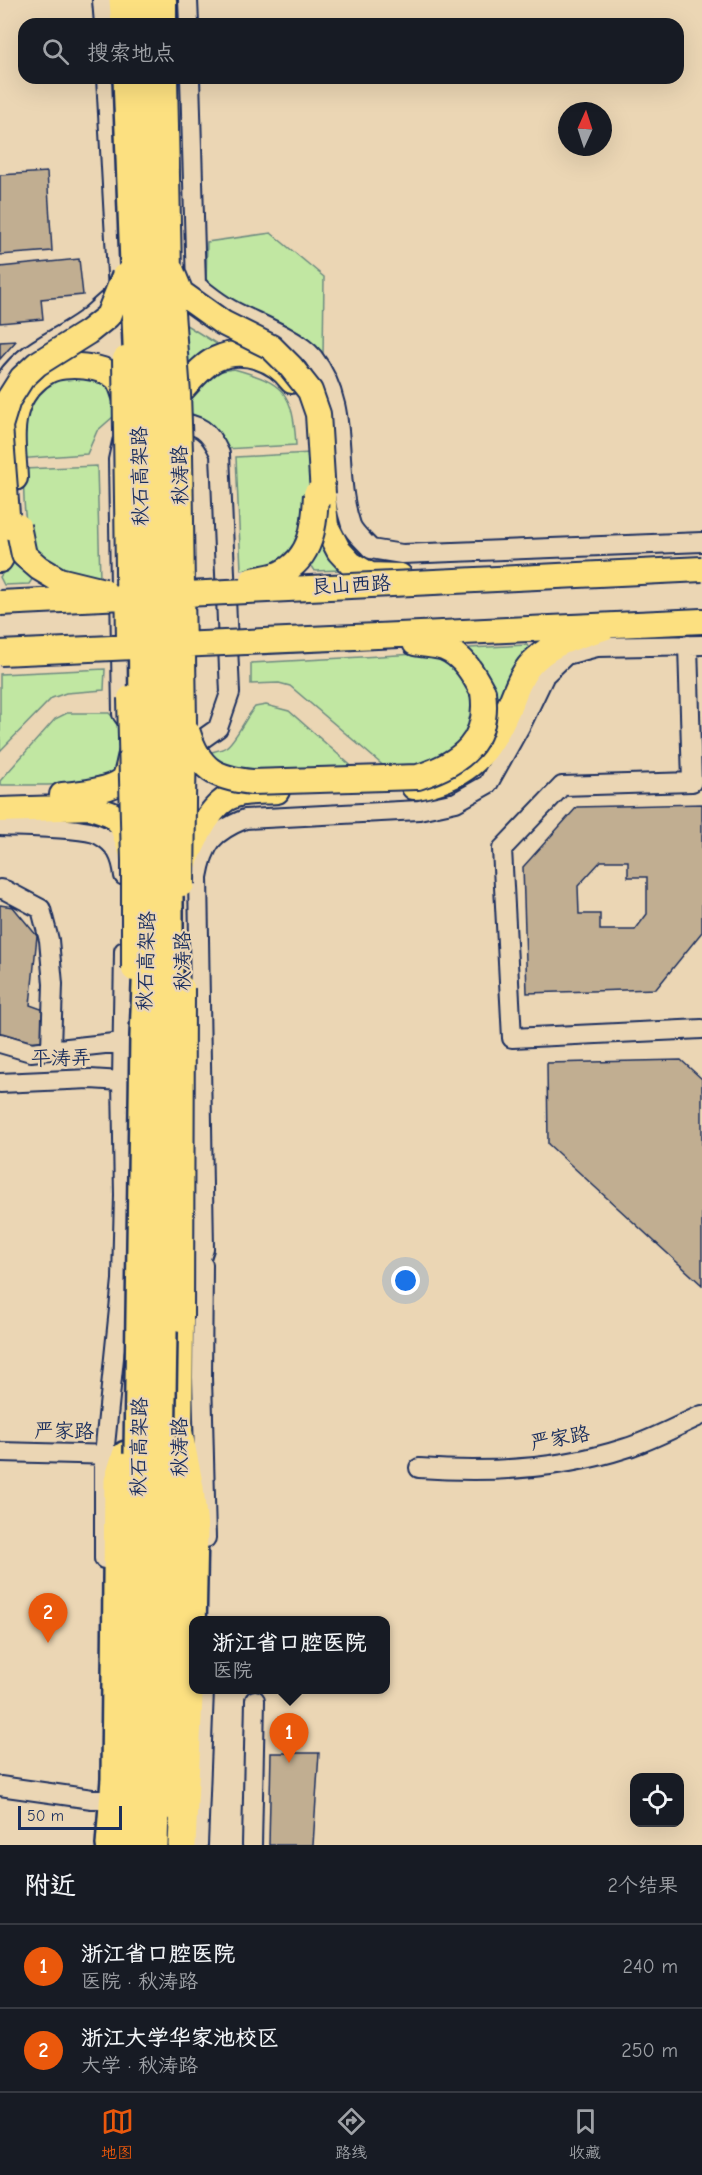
<!DOCTYPE html>
<html lang="zh">
<head>
<meta charset="utf-8">
<style>
	:root { --surface:#171b24; --page:#20242c; --text:#f1f3f6; --muted:#9ea1a6; --line:#363941; --accent:#ea580c }
	body { margin:0; font-family:"Comic Neue","LXGW WenKai TC",sans-serif; background:var(--page); color:var(--text) }
	.controls { position:absolute; right:18px; bottom:18px; display:grid; overflow:hidden; border-radius:12px; box-shadow:0 6px 24px #0002 }
	.controls button { width:54px; height:54px; display:grid; place-items:center; padding:0; border:0; border-bottom:2px solid var(--line); background:var(--surface); color:var(--text); font:30px sans-serif }
	.compass { position:absolute; left:558px; top:102px; width:54px; height:54px; border-radius:50%; background:var(--surface); box-shadow:0 6px 24px #0002; rotate:3deg }
	.scale { position:absolute; left:18px; bottom:15px; width:104px; box-sizing:border-box; padding-left:6px; border:3px solid #1b2f5e; border-top:0; font-size:16px; line-height:21px; white-space:nowrap; color:#1b2f5e; -webkit-text-stroke:4px #ebd6b4; paint-order:stroke }
	.you { position:absolute; left:406px; top:1281px; width:21px; height:21px; margin:-15px; border:4px solid #fff; border-radius:50%; background:#1a73e8; box-shadow:0 0 0 9px #1a73e833 }
	.badge { display:grid; place-items:center; width:39px; height:39px; border-radius:50%; background:var(--accent); color:#fff; font-size:20px; font-weight:700 }
	.pin { position:absolute; translate:-50% -50px; filter:drop-shadow(0 2px 3px #0008) }
	.pin::after { content:''; position:absolute; top:32px; width:21px; height:18px; background:inherit; clip-path:polygon(0 0,100% 0,50% 100%) }
	.popup { position:absolute; left:189px; top:1616px; width:201px; height:78px; box-sizing:border-box; display:grid; place-content:center; border-radius:12px; background:var(--surface); filter:drop-shadow(0 2px 4px #0005); font-size:20px; white-space:nowrap; color:var(--muted) }
	.popup b { font-size:22px; color:var(--text) }
	.popup::after { content:''; position:absolute; left:50%; top:100%; margin-left:-12px; border:12px solid transparent; border-top-color:var(--surface) }
	.list { margin:0; padding:0; list-style:none }
	h2 { display:flex; justify-content:space-between; align-items:center; height:78px; margin:0; padding:0 24px; font-size:26px }
	h2 small { font-size:20px; font-weight:400; color:var(--muted) }
	.list li { display:grid; grid-template-columns:39px 1fr auto; gap:18px; align-items:center; box-sizing:border-box; height:84px; padding:0 24px; border-top:2px solid var(--line) }
	.list b { display:block; font-size:22px; white-space:nowrap }
	.list p { margin:0; font-size:20px; white-space:nowrap; color:var(--muted) }
	.list em { font-size:20px; font-style:normal; color:var(--muted) }
	.icon { flex:none; width:33px; height:33px; fill:none; stroke:currentColor; stroke-width:2; stroke-linecap:round; stroke-linejoin:round }
	.map { position:relative; flex:none; width:702px; height:1845px; overflow:hidden }
	.search { position:absolute; background:var(--surface); box-shadow:0 6px 24px #0002; left:18px; right:18px; top:18px; height:66px; display:flex; align-items:center; gap:15px; box-sizing:border-box; padding:0 21px; border-radius:18px; color:var(--muted); font-size:22px }
	.sheet { height:246px; background:var(--surface) }
	nav { display:flex; justify-content:space-around; align-items:center; box-sizing:border-box; height:84px; border-top:2px solid var(--line); background:var(--surface); font-size:16px; color:var(--muted) }
	nav a { display:grid; justify-items:center; gap:3px }
	nav .on { color:var(--accent) }
	.map>svg:first-child { display:block }
</style>
</head>
<body>
<div class="map">
<svg width="702" height="1845" viewBox="0 0 702 1845">
	<rect width="100%" height="100%" fill="#ebd6b4"/>
	<filter id="ink" filterUnits="userSpaceOnUse"><feTurbulence type="fractalNoise" baseFrequency=".0167" numOctaves="2"/><feDisplacementMap in="SourceGraphic" scale="12" xChannelSelector="R" yChannelSelector="G"/><feConvolveMatrix kernelMatrix="1 2 1 2 8 2 1 2 1" color-interpolation-filters="sRGB"/></filter>
	<g filter="url(#ink)">
		<!-- green -->
		<path fill="#c1e7a2" stroke="#6e8b80" stroke-width="1.5" d="M271 233 324 277 323 357 300 333 240 306 206 284 207 242Z
			M183 323 225 349 182 373Z
			M234 369C284 383 293 392 296 445L225 449 212 427 184 408 187 397 208 373Z
			M67 376C100 377 108 379 122 409L97 431 87 454 16 459 22 405 39 388Z
			M310 453 312 504 297 548 282 559 268 566 241 570 236 457Z
			M97 466 100 579C92 579 80 580 72 578 20 560 25 515 23 469Z
			M328 544 344 564 340 570 315 571 310 563 322 545Z
			M17 558 33 578 29 584 4 585 0 577 12 559Z
			M527 645 531 652 502 697 493 696 467 655 470 648Z
			M417 654 454 661 473 692V722L457 748 419 766 386 768 290 686 279 683 251 684V663Z
			M105 669 104 690 66 693 52 698 0 751V674Z
			M266 705 289 711 357 771 263 776 222 768 208 753C214 751 222 750 226 747 236 740 245 718 255 707Z
			M67 713H109L122 727 118 770C89 790 35 784 0 785V781L55 719Z"/>
		<!-- building -->
		<path fill="#c1ae91" stroke="#1b2f5e" stroke-width="1.5" fill-rule="evenodd" d="M47 172 52 251 0 255V175Z
			M79 259 83 295 41 299 43 319 0 323V267Z
			M16 341 0 359V342Z
			M702 804V932L656 989 527 993 523 867 577 807ZM601 861H628V877H647V914L635 930H600V914H579L578 886Z
			M0 905 13 907 37 936 30 1005 44 1010 42 1048 0 1035Z
			M681 1060 702 1079V1285L548 1144 547 1063Z
			M271 1753H319L313 1845H269Z"/>
		<g fill="none" stroke-linecap="round" stroke-linejoin="round">
			<defs>
				<path id="minor" d="M102 0 104 24
					M188 0 189 24
					M106 78 118 292
					M190 78 196 285 191 294
					M168 287 196 285C207 293 218 303 230 309 253 322 296 337 313 357 353 408 332 469 351 525 354 533 365 542 371 549L402 554 702 542
					M0 390C16 353 55 342 85 320 96 311 106 301 117 292
					M162 419C194 427 204 420 220 454L230 693 218 728 201 740 172 745 139 738 122 714 118 460 122 442 131 425Z
					M688 645 692 782 562 786 502 849 512 1038 702 1029
					M0 826C19 827 85 827 99 835 116 844 122 857 124 876
					M198 877C204 843 213 832 245 819L419 810 456 802 488 784 522 723 545 675 566 655 597 647 702 645
					M0 889 5 890 41 909 49 940 53 984 51 1049
					M0 1043 31 1052 123 1042
					M0 1083 90 1079 122 1081
					M203 1265 202 1377 206 1538
					M186 1303 204 1249 198 877 187 874
					M0 1452 115 1455
					M419 1468C488 1473 559 1470 626 1448 652 1440 677 1426 702 1415
					M104 1559V1455L122 1280 124 1195 122 1081 124 951
					M0 1786 92 1799H101
					M198 1845 204 1690
					M252 1845 255 1700"/>
				<path id="major" d="M164 0V24
					M178 394C190 382 201 366 216 359 243 346 276 359 292 381
					M15 478C14 455 9 428 18 405 23 391 35 378 48 371 63 362 107 365 118 380 121 384 123 391 125 397
					M323 494 326 526 339 551 351 564 370 575 400 576
					M0 560 4 553 8 527
					M377 636 702 621
					M415 643C424 645 436 645 444 648 464 656 474 675 483 692
					M414 787C423 787 431 784 440 781 481 767 494 740 511 702 517 687 523 670 536 659 555 641 582 635 606 627
					M62 795C77 794 117 790 125 777 128 770 129 761 131 754
					M0 810 91 807 111 814 121 824 132 855
					M182 869C193 846 208 803 235 795 249 791 263 792 277 791
					M171 1807 179 1564 181 1319"/>
				<path id="highway" d="M123 0 125 24
					M148 0 149 24
					M179 1434 190 1488 194 1529 192 1632 182 1845
					M110 1845 115 1779 118 1481 126 1455
					M133 1845 138 1454
					M154 1845 160 1623 161 1458"/>
			</defs>
			<!-- minor casing -->
			<use href="#minor" stroke="#1b2f5e" stroke-width="22"/>
			<!-- major casing -->
			<use href="#major" stroke="#1b2f5e" stroke-width="28"/>
			<!-- highway casing -->
			<use href="#highway" stroke="#1b2f5e" stroke-width="32"/>
			<!-- minor -->
			<use href="#minor" stroke="#ebd6b4" stroke-width="18"/>
			<!-- major -->
			<use href="#major" stroke="#fce080" stroke-width="24"/>
			<!-- highway -->
			<use href="#highway" stroke="#fce080" stroke-width="27"/>
			<defs>
				<path id="major-bridge" d="M165 78 169 272 178 394 180 453 184 722 182 884
					M172 271 181 293 223 323 271 347 291 367 310 391 318 414 323 494
					M125 359 129 640
					M18 526 24 555 39 568 59 580 104 591
					M8 527 0 426 8 400 22 378 37 364 88 332 108 316 124 276
					M253 580C261 578 273 577 281 573 312 558 315 524 316 494
					M0 603 702 569
					M0 653 377 636
					M130 698 134 861V969
					M188 733C200 770 215 778 252 782L418 777C462 763 490 741 483 692
					M181 1319 182 988"/>
				<path id="highway-bridge" d="M127 78 141 450 143 712 149 796 147 960 144 1036 138 1454
					M150 78 169 707V960L161 1458"/>
			</defs>
			<!-- major-bridge casing -->
			<use href="#major-bridge" stroke="#1b2f5e" stroke-width="28" stroke-linecap="butt"/>
			<!-- highway-bridge casing -->
			<use href="#highway-bridge" stroke="#1b2f5e" stroke-width="32" stroke-linecap="butt"/>
			<!-- major-bridge -->
			<use href="#major-bridge" stroke="#fce080" stroke-width="24"/>
			<!-- highway-bridge -->
			<use href="#highway-bridge" stroke="#fce080" stroke-width="27"/>
		</g>
	</g>
	<g text-anchor="middle" dominant-baseline="central" stroke-width="4.5" stroke-linejoin="round" paint-order="stroke">
		<!-- street labels -->
		<g font-size="20" fill="#1b2f5e" stroke="#ebd6b4">
			<text transform="translate(180 475) rotate(-91)">秋涛路</text>
			<text transform="translate(140 476) rotate(-91)">秋石高架路</text>
			<text transform="translate(351 585) rotate(-3)">艮山西路</text>
			<text transform="translate(146 961) rotate(-88)">秋石高架路</text>
			<text transform="translate(182 961) rotate(-90)">秋涛路</text>
			<text transform="translate(61 1058) rotate(-1)">平涛弄</text>
			<text transform="translate(64 1431) rotate(1)">严家路</text>
			<text transform="translate(560 1438) rotate(-10)">严家路</text>
			<text transform="translate(139 1447) rotate(-89)">秋石高架路</text>
			<text transform="translate(179 1447) rotate(-90)">秋涛路</text>
		</g>
	</g>
</svg>
<div class="controls">
<button><svg class="icon" aria-label="locate" viewBox="0 0 24 24"><circle cx="12" cy="12" r="6"/><path d="M12 2v4M12 18v4M2 12h4M18 12h4"/></svg></button>
</div>
<svg class="compass" viewBox="-18 -18 36 36"><path d="M0-13l5 13h-10z" fill="#e53935"/><path d="M0 13l5-13h-10z" fill="#9ea1a6"/></svg>
<div class="scale">50 m</div>
<div class="you"></div>
<div class="pin badge" style="left:289px;top:1763px">1</div>
<div class="popup"><b>浙江省口腔医院</b>医院</div>
<div class="pin badge" style="left:48px;top:1643px">2</div>
<div class="search"><svg class="icon" aria-label="search" viewBox="0 0 24 24"><circle cx="10" cy="10" r="6"/><path d="M15 15l6 6"/></svg>搜索地点</div>
</div>
<section class="sheet">
<h2>附近<small>2个结果</small></h2>
<ul class="list">
<li><span class="badge">1</span><div><b>浙江省口腔医院</b><p>医院 · 秋涛路</p></div><em>240 m</em></li>
<li><span class="badge">2</span><div><b>浙江大学华家池校区</b><p>大学 · 秋涛路</p></div><em>250 m</em></li>
</ul>
</section>
<nav>
<a class="on"><svg class="icon" aria-label="map" viewBox="0 0 24 24"><path d="M3 6l6-2 6 2 6-2v14l-6 2-6-2-6 2zM9 4v14M15 6v14"/></svg>地图</a>
<a><svg class="icon" aria-label="directions" viewBox="0 0 24 24"><path d="M12 3l9 9-9 9-9-9zM9 14v-3h6M13 9l2 2-2 2"/></svg>路线</a>
<a><svg class="icon" aria-label="saved" viewBox="0 0 24 24"><path d="M7 4h10v16l-5-4-5 4z"/></svg>收藏</a>
</nav>
</body>
</html>
